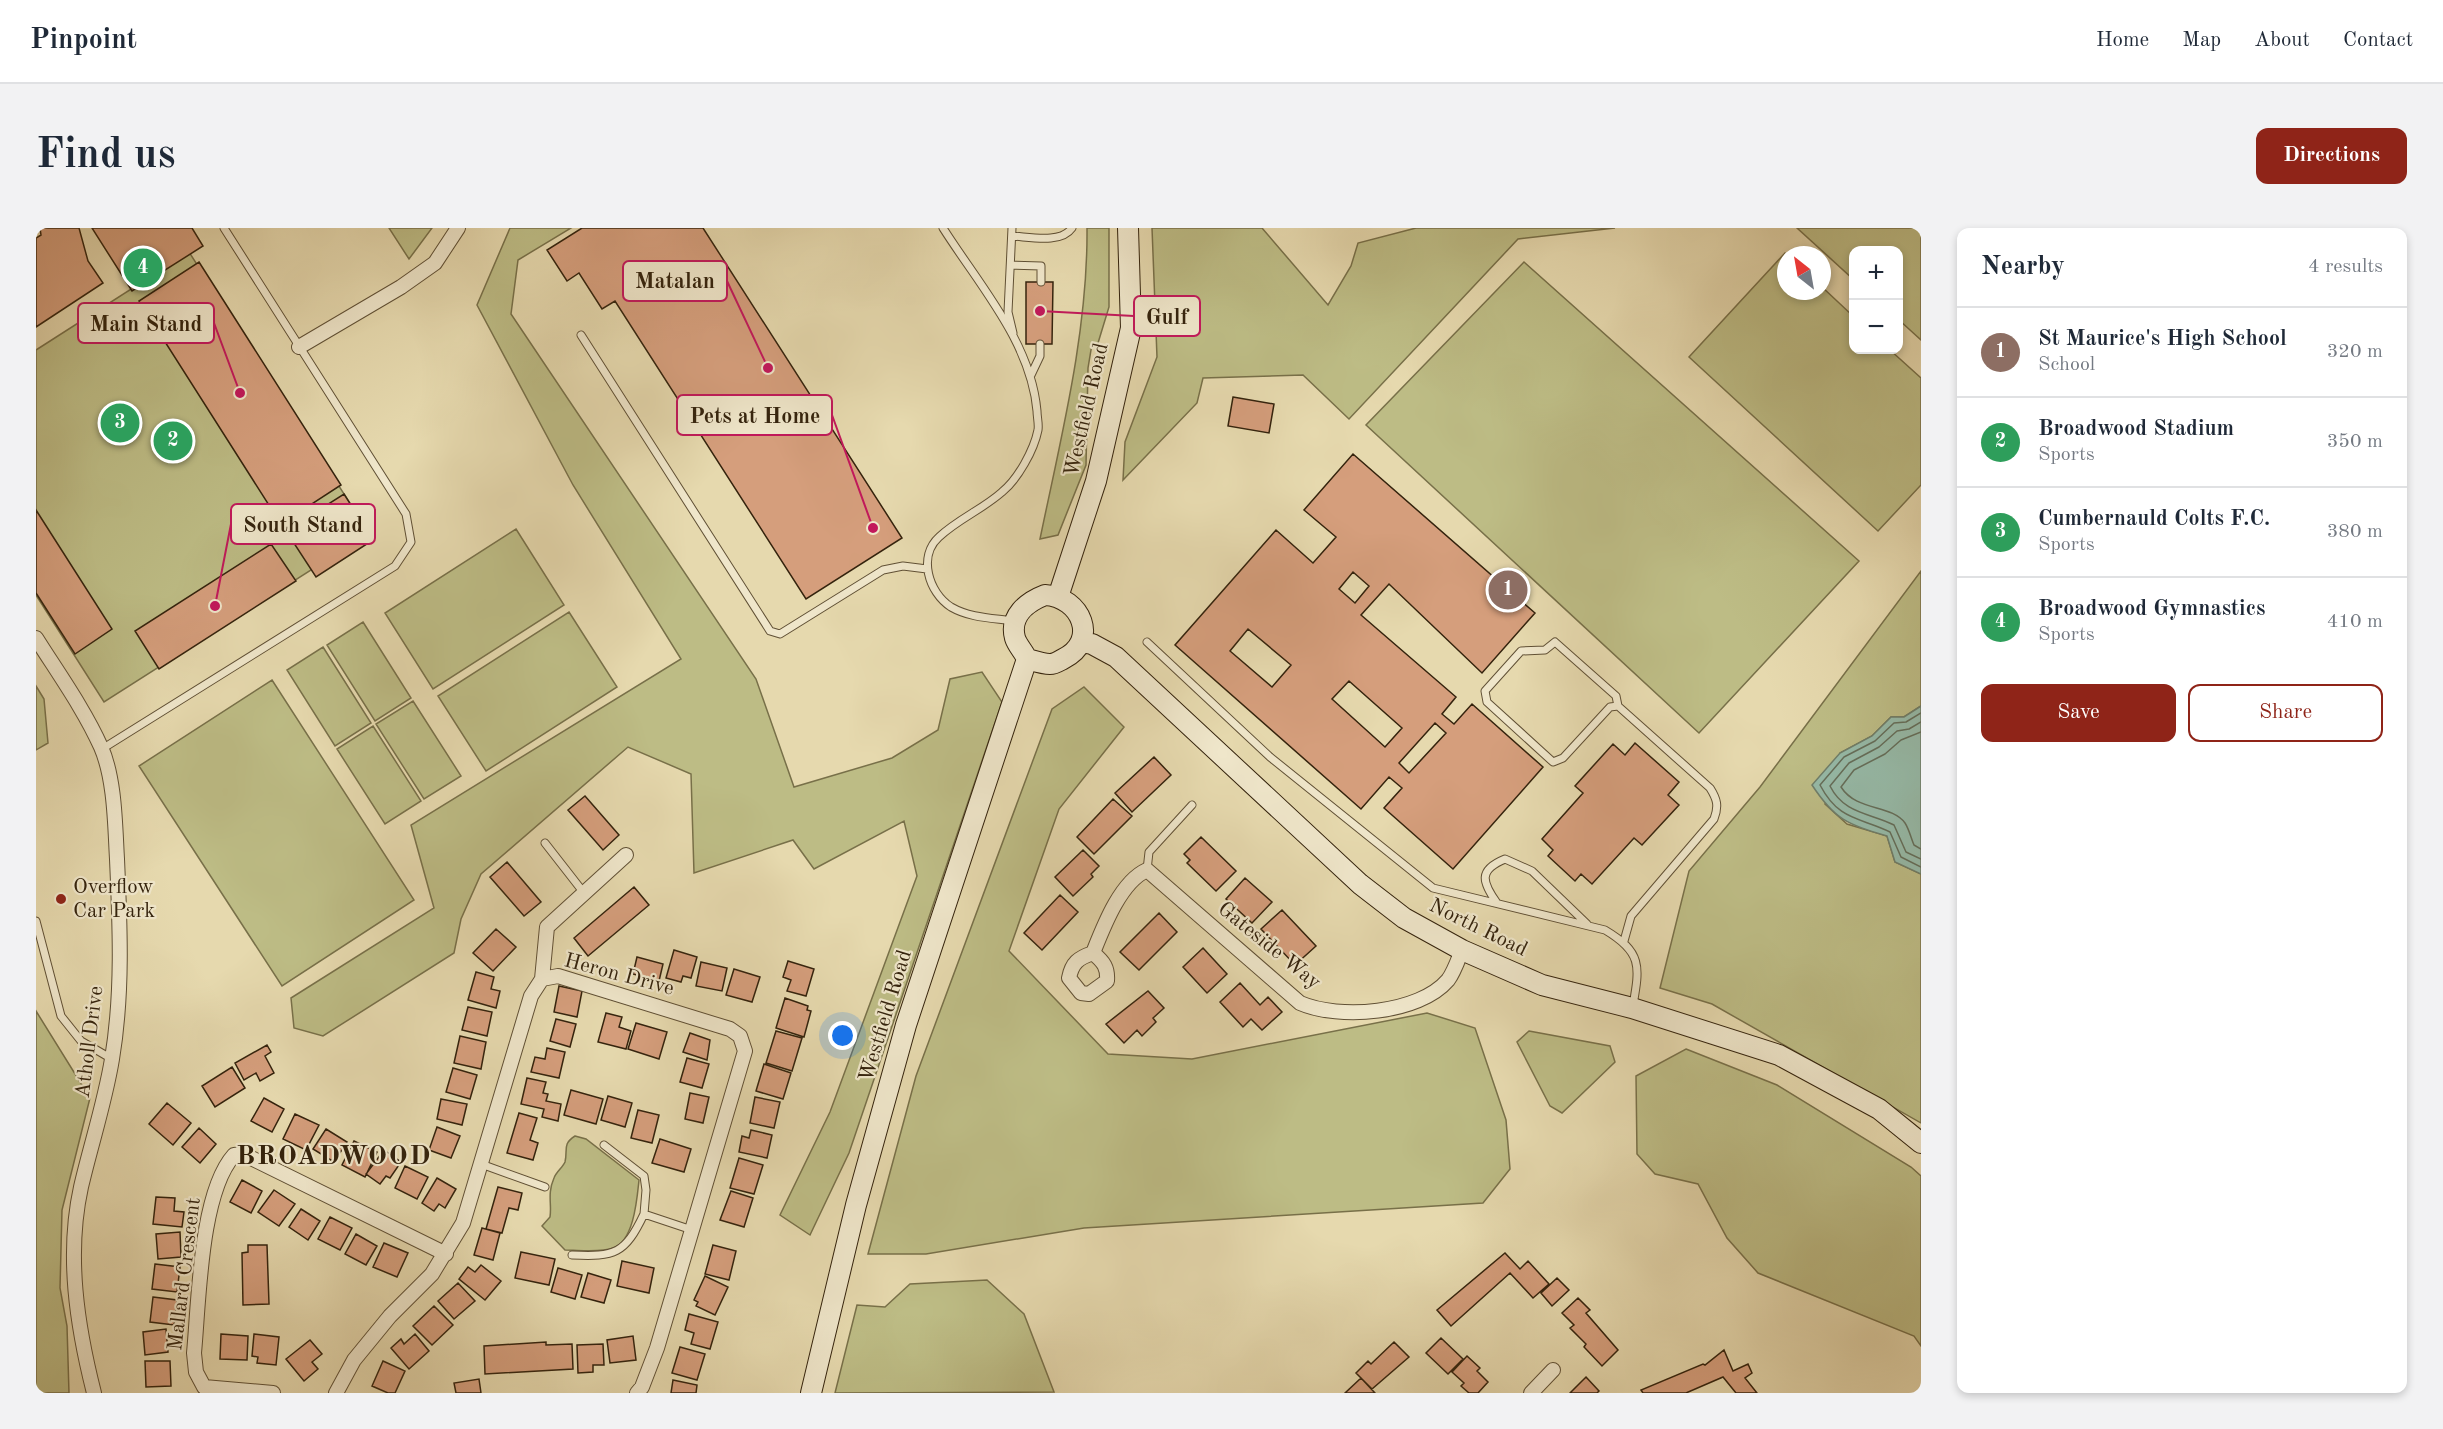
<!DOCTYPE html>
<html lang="en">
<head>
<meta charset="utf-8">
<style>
	:root { --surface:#fff; --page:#f2f2f3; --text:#1f2937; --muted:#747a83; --line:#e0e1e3; --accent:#8f2418 }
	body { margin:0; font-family:"Old Standard TT",serif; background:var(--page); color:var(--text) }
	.controls { position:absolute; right:18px; top:18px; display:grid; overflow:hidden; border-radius:12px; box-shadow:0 3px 9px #0003 }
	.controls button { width:54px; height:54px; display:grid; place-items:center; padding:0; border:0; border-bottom:2px solid var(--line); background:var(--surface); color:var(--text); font:30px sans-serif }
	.compass { position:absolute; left:1741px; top:18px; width:54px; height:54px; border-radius:50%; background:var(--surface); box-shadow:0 3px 9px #0003; rotate:329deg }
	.you { position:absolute; left:807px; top:808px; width:21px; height:21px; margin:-15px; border:4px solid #fff; border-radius:50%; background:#1a73e8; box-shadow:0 0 0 9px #1a73e833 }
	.badge { display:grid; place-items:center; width:39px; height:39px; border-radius:50%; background:var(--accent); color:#fff; font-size:20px; font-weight:700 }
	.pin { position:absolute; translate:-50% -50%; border:3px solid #fff; box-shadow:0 2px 6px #0006 }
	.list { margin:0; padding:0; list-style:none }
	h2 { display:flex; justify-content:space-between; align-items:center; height:78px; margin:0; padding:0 24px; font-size:26px }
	h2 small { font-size:20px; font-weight:400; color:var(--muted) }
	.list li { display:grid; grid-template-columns:39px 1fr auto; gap:18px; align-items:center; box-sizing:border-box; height:90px; padding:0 24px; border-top:2px solid var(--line) }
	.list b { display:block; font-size:22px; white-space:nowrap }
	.list p { margin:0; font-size:20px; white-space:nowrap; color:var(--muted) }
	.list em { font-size:20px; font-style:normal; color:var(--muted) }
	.actions { display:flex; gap:12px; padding:18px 24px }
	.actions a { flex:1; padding:14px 0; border:2px solid var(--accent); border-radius:12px; text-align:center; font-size:21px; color:var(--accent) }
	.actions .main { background:var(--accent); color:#fff }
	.map { position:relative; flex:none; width:1885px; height:1165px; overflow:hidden; border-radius:12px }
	header { display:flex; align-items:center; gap:36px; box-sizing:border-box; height:84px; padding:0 30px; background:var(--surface); border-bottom:2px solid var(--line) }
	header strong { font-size:28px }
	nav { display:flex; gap:33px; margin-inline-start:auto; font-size:21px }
	.intro { display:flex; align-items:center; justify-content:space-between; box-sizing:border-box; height:144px; padding:0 36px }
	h1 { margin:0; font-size:42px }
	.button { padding:15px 27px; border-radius:12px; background:var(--accent); color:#fff; font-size:21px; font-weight:700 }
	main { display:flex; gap:36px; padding:0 36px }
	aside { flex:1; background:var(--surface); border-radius:12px; box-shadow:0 3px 9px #0003 }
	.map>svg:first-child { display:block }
</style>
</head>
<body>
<header>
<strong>Pinpoint</strong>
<nav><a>Home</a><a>Map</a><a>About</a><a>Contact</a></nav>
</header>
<div class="intro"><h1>Find us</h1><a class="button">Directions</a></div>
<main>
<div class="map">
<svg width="1885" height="1165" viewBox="0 0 1885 1165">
	<rect width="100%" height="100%" fill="#e6d9ae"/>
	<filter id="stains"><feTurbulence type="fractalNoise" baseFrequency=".00333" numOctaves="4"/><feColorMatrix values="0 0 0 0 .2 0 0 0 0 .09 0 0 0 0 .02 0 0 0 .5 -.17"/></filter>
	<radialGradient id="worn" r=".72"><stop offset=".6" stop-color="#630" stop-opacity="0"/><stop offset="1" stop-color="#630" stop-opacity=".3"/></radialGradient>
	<!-- green -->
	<path fill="#bdbc85" stroke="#787049" stroke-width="1.5" d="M353 0H396L373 31Z
		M474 0H535L482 32 475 86 720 451 758 559 856 530 902 502 914 451 946 444 966 474 813 925 774 1007 744 987 794 884 881 648 868 593 778 641 757 612 658 645 655 546 592 519 445 646 425 691 418 725 287 808 258 800 255 770 398 680 375 597 645 431 537 257 441 77Z
		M1051 0H1073V79L1062 115 1056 116 1052 140 1050 237 1022 307 1004 311C1025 209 1052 104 1051 0Z
		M1116 0H1226L1292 77 1315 38 1322 15 1380 0H1579L1482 11 1313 191 1267 147 1167 150 1161 175 1087 252 1089 214 1121 129Z
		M1761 0H1885V112L1863 92 1862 22H1818L1817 51Z
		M153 24 333 305 68 474 0 367V122Z
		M1749 25 1751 27 1750 63H1786V59L1817 88 1818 122H1854L1885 150V257L1842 303 1653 129Z
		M1488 34 1823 333 1663 505 1330 197Z
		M480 301 528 377 397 461 349 385Z
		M1885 343V478L1868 489H1855L1836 508 1804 525 1789 576 1811 596 1851 608 1859 634 1885 646V895L1676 776 1624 760 1653 643 1724 559Z
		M533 384 581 459 450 543 402 468Z
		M327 394 375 470 339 493 291 417Z
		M287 419 335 495 299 518 251 442Z
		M236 452 378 672 246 758 103 538Z
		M0 458 8 471 12 515 0 522Z
		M1048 459 1088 499 1023 581 973 723 1072 826 1156 831 1391 785 1439 800 1470 892 1474 941 1447 975 1048 1000 890 1026H832L880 848 1016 481Z
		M377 473 425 548 388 571 340 496Z
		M337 498 385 573 349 596 301 521Z
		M0 783 54 870 26 982 24 1060 31 1098 33 1165H0Z
		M1493 803 1574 818 1579 834 1526 885 1514 878 1481 814Z
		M1650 821 1741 857 1875 939 1885 948V1118L1878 1108 1722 1045 1691 1010 1662 956 1619 946 1601 926 1600 848Z
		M539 908 550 911 603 952C601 971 598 1013 577 1020 564 1025 543 1022 529 1022L506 998 514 989C516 976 511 966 518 950 520 944 527 939 529 934 532 922 526 916 539 908Z
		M951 1052 988 1086 1018 1164 799 1165 821 1077 849 1079 874 1056Z"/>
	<!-- water -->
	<path fill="#96baa8" stroke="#6f7e6a" stroke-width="1.5" d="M1885 478V646L1859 634 1851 608C1811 596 1799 592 1776 557L1804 525 1836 508 1855 489H1868Z"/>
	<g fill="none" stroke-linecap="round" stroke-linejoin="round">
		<!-- shore -->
		<path stroke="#656e5a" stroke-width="1.5" d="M1885 485 1870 494 1858 495 1839 513 1808 529 1784 557C1803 593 1823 589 1854 604L1865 629 1885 639
			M1885 494 1873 501 1861 503 1843 519 1813 535 1794 558C1808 586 1834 585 1858 597L1870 624 1885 631
			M1885 504 1865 512 1849 526 1818 542 1805 559C1821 584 1855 576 1869 595 1873 601 1875 610 1878 617L1885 621"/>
	</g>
	<!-- building -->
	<path fill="#d59e7c" stroke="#34230d" stroke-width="1.5" fill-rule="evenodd" d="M4 0H43L52 33 67 55 0 99V10L5 7Z
		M56 0H156L167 18 96 63Z
		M546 0H667L866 310 770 371 579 73 566 81 543 45 531 53 511 22Z
		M163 34 305 257 245 296 103 73Z
		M990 54H1017L1016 116H990Z
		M1197 169 1238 176 1233 205 1192 198Z
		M1317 226 1499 385 1446 445 1353 356 1325 387 1420 469 1406 486 1418 496 1436 476 1507 539 1417 641 1348 580 1366 560 1353 549 1325 581 1139 417 1240 302 1277 335 1300 309 1268 282ZM1317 344 1333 358 1319 375 1303 361ZM1212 401 1255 437 1236 459 1194 423ZM1313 453 1366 500 1349 519 1296 471ZM1399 495 1410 505 1373 545 1363 535Z
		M308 266 337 312 280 349 250 303Z
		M0 282 76 401 39 426 0 365Z
		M235 316 260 353 123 441 99 403Z
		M1599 515 1643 554 1632 567 1643 577 1606 617 1598 610 1556 656 1545 646 1539 653 1512 628 1517 622 1506 611 1547 565 1539 558 1577 516 1589 527Z
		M1118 529 1135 547 1096 584 1079 565Z
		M549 568 583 607 567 622 532 582Z
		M1077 571 1096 588 1058 626 1041 609Z
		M1165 609 1200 643 1180 663 1151 635 1154 632 1148 626Z
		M1047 622 1063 638 1055 646 1057 649 1037 668 1019 649Z
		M471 634 505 674 488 688 454 649Z
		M1209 650 1236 674 1216 695 1190 671Z
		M598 659 613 677 552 728 538 710Z
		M1024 667 1042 684 1006 722 988 705Z
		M1246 682 1280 718 1259 737 1225 701Z
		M1123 685 1141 704 1103 742 1084 724Z
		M460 701 480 719 457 743 437 725Z
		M1167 720 1191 746 1171 765 1147 739Z
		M638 722 661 729 655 750 647 748 645 754 630 750Z
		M601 729 627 736 623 753 597 746Z
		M752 733 778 741 770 768 751 763 755 752 747 749Z
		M665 734 691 740 686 763 660 758Z
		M698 741 724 749 716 774 690 767Z
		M440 744 458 749 455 761 464 763 460 780 432 772Z
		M1204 755 1224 777 1232 769 1246 784 1226 802 1215 791 1207 799 1184 774Z
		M523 758 546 763 541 789 518 784Z
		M1112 763 1128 780 1117 790 1120 794 1106 808 1101 802 1088 815 1070 796Z
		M749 770 772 778 771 782 775 783 768 809 740 800Z
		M432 779 456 784 451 808 426 802Z
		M570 785 586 789 583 799 595 803 590 821 562 814Z
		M520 791 540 796 534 819 514 813Z
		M600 795 631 804 623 831 592 821Z
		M740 803 766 810 756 843 730 835Z
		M654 805 674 812 671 832 647 824Z
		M424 808 450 814 445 841 418 835Z
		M231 817 235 824 229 828 238 845 224 853 220 845 208 852 199 835Z
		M511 820 529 824 523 850 495 844 499 829 509 831Z
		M651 830 673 836 666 860 644 854Z
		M728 836 755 845 747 871 720 863Z
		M196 839 209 860 179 879 166 858Z
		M417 840 441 847 434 871 410 864Z
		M491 850 510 854 507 865 512 866 510 873 525 876 522 893 506 889 508 881 485 876Z
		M535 862 567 871 560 896 528 887Z
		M654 865 673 869 667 895 649 891Z
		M572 868 596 875 589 899 565 892Z
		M719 869 744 874 738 900 714 895Z
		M228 870 248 881 236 904 215 893Z
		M405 871 431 876 426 897 401 891Z
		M131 875 155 895 137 917 113 896Z
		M602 882 623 887 616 915 595 910Z
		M483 885 501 890 494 912 502 915 497 932 471 925Z
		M259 886 283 897 270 922 247 911Z
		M401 899 424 908 415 930 393 922Z
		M163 900 180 916 164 935 146 919Z
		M290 901 311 914 298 934 277 921Z
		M715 902 736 907 731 930 703 924 706 908 713 910Z
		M624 911 655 921 648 944 616 935Z
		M318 913 341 924 329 949 306 937Z
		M348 922 365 934 354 950 350 948 344 956 330 946Z
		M703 930 727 937 718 966 694 960Z
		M369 938 392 949 381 971 359 960Z
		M401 950 420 961 409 980 403 976 398 983 386 975Z
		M206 952 226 963 215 985 194 974Z
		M462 959 486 965 482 982 473 980 466 1005 450 1001Z
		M238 962 259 976 243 998 222 984Z
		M695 963 717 970 708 999 684 992Z
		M120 969 139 970 138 983 148 984 146 999 117 996Z
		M265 981 284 993 272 1012 253 999Z
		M294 989 316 1000 304 1022 282 1011Z
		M446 1000 464 1005 457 1032 438 1027Z
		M144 1004 145 1029 122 1031 120 1006Z
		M320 1006 341 1018 330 1037 309 1026Z
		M348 1015 372 1025 361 1049 337 1039Z
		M212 1017H231L233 1076 207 1077 206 1025 212 1024Z
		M677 1017 700 1023 693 1052 669 1046Z
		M485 1024 519 1031 513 1057 479 1050Z
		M1469 1025 1484 1041 1492 1033 1513 1056 1497 1070 1474 1045 1415 1098 1401 1082Z
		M586 1033 618 1040 613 1065 581 1058Z
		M119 1036 144 1039 141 1064 116 1061Z
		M445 1037 465 1053 449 1072 423 1051 432 1039 439 1044Z
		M522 1040 546 1047 539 1071 515 1064Z
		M552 1045 575 1052 568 1075 545 1069Z
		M669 1048 692 1059 679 1087 660 1078 662 1074 658 1072Z
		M1521 1050 1533 1062 1516 1078 1505 1065Z
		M422 1055 439 1073 418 1091 402 1073Z
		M117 1069 141 1072 138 1097 114 1094Z
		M1542 1070 1554 1082 1550 1085 1582 1122 1566 1138 1548 1119 1550 1116 1534 1100 1538 1097 1526 1085Z
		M398 1078 417 1097 396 1117 377 1098Z
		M653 1086 682 1094 674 1121 655 1116 658 1105 649 1102Z
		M130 1101 132 1124 109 1127 107 1104Z
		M185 1106 212 1108 211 1132 184 1131Z
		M218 1106 243 1109 240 1137 221 1135 222 1129 216 1128Z
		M379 1106 393 1123 373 1141 355 1120 365 1111 368 1116Z
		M597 1108 600 1132 574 1135 571 1112Z
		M1405 1110 1427 1131 1412 1146 1390 1125Z
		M274 1112 286 1126 276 1134 282 1141 268 1153 250 1131Z
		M510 1114V1117L536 1116 537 1141 449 1146 448 1118Z
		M1358 1114 1373 1129 1336 1161 1320 1145 1332 1133 1335 1136Z
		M567 1116 568 1137H557V1144L542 1145 541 1117Z
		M644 1119 669 1126 661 1152 636 1145Z
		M1688 1122 1697 1143 1712 1136 1716 1145 1709 1150 1721 1165H1700L1687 1149 1650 1165H1607L1605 1162 1667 1136 1669 1137Z
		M1431 1128 1444 1140 1441 1143 1452 1154 1442 1165H1433L1425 1158 1428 1155 1416 1144Z
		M109 1133H134L135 1158 110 1159Z
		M347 1133 369 1143 359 1165H352L336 1158Z
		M1550 1149 1563 1163 1561 1165H1534Z
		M1325 1150 1339 1165H1309Z
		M443 1151 445 1165H420L418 1155Z
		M637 1152 661 1157 660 1165H635Z"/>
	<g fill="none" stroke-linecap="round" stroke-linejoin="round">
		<defs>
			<path id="lane" d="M907 0C943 57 995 114 1001 183 1001 189 1003 196 1002 202 998 222 982 251 966 264 947 281 922 291 903 309 882 328 892 364 915 379 934 390 956 390 977 393
				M976 0 972 84 977 105
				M976 8C994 9 1025 16 1036 0
				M976 37 1005 38V54
				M545 107 734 403 744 406 847 342 867 338 891 341
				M995 147 1004 128V116
				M1111 414 1234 529 1397 660 1569 702C1606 724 1604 738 1597 777
				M1519 414 1580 468 1582 478 1574 479 1527 530 1517 534 1451 474 1449 463 1485 423 1509 422Z
				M1582 478 1674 560C1681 571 1683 578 1678 591L1595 688 1588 713
				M66 521 359 338 375 314 370 286 188 0
				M509 615 548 665
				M1111 642 1113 624 1156 577
				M1461 675C1446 654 1442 642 1469 631L1496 643 1551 696
				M0 693 25 788 45 813 76 831
				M568 917 608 948 610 962 608 986 656 1002
				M445 936 509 959
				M536 1027C579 1029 589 1026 608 986"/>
			<path id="street" d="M263 119 365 59 399 35 422 0
				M0 410C22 445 48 481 65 519 79 551 79 597 81 631 84 698 87 765 76 831 69 874 55 916 45 959 30 1027 41 1098 58 1165
				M1057 725C1042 730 1036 735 1033 750L1045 765 1053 766 1071 753C1072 740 1068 734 1057 725 1067 700 1084 654 1111 642L1264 775C1303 792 1383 786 1412 752 1418 744 1422 732 1426 722
				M506 751 511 699 590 627
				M237 1165 168 1159 160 1144 158 1125C163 1073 164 965 198 927L207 926 410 1026
				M300 1165 318 1132 354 1088 396 1046 427 995 495 768 506 751 522 748 694 801 704 808 709 823 621 1120 606 1159 601 1165
				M1495 1165 1517 1142"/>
			<path id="secondary" d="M1009 367C1045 369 1064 413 1027 431 1023 433 1019 436 1014 436 1007 436 998 433 991 431 988 424 981 417 979 410 973 388 991 374 1009 367Z
				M1022 369 1060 253 1095 100 1092 0
				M1046 414 1056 416 1080 429 1324 656 1368 690 1426 722 1506 757 1596 780 1743 827 1843 881 1885 915
				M775 1165 820 977 870 797 991 431"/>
		</defs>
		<!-- lane casing -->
		<use href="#lane" stroke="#605035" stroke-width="9"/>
		<!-- street casing -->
		<use href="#street" stroke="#605035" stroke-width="16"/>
		<!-- secondary casing -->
		<use href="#secondary" stroke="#34230d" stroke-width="22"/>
		<!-- lane -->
		<use href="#lane" stroke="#efe6ca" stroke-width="7"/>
		<!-- street -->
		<use href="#street" stroke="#efe6ca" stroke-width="14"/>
		<!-- secondary -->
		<use href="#secondary" stroke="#efe6ca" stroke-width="20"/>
	</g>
	<!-- markers -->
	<circle fill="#8f2418" stroke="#efe6ca" stroke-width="2" cx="25" cy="671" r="6"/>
	<g text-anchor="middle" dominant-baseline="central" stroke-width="4.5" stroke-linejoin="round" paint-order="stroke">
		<!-- street labels -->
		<g font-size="21" fill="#34230d" stroke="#efe6ca">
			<text transform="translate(1051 182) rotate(-77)">Westfield Road</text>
			<text transform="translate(1442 700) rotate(26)">North Road</text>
			<text transform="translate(1233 718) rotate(39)">Gateside Way</text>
			<text transform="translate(583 747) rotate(15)">Heron Drive</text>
			<text transform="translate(850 788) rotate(-73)">Westfield Road</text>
			<text transform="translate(54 814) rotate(-83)">Atholl Drive</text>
			<text transform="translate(149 1046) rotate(-83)">Mallard Crescent</text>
		</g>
		<!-- poi labels -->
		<g font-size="21" fill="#34230d" stroke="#efe6ca" text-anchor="start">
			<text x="37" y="659">Overflow<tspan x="37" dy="24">Car Park</tspan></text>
		</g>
		<!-- district labels -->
		<g font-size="27" font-weight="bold" letter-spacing="1.5" fill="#34230d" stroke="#efe6ca">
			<text x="298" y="928">BROADWOOD</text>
		</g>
	</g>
	<!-- callouts -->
	<path fill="none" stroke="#c2185b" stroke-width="2" d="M732 140L691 53M1004 83L1098 88M204 165L178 95M837 300L796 187M179 378L195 296"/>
	<g fill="#c2185b" stroke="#efe6ca" stroke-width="2">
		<circle cx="732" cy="140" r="6"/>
		<circle cx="1004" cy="83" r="6"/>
		<circle cx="204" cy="165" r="6"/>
		<circle cx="837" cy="300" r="6"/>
		<circle cx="179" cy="378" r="6"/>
	</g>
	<g fill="#efe6ca" stroke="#c2185b" stroke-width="2">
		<rect x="587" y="33" width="104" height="40" rx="6"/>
		<rect x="1098" y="68" width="66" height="40" rx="6"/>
		<rect x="42" y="75" width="136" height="40" rx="6"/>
		<rect x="641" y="167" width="155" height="40" rx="6"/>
		<rect x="195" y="276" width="144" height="40" rx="6"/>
	</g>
	<g font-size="22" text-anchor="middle" font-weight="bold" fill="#34230d">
		<text x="639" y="60">Matalan</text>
		<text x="1131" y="96">Gulf</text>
		<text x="110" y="103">Main Stand</text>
		<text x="719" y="195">Pets at Home</text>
		<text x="267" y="304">South Stand</text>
	</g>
	<rect width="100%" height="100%" filter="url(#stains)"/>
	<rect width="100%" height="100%" fill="url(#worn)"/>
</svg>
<div class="controls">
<button>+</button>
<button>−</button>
</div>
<svg class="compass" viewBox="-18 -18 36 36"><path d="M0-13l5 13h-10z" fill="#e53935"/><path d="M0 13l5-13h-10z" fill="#747a83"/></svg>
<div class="you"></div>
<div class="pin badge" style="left:1472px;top:362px;background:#8d6e63">1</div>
<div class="pin badge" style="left:137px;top:213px;background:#2e9e5b">2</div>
<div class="pin badge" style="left:84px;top:195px;background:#2e9e5b">3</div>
<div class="pin badge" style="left:107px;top:40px;background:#2e9e5b">4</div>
</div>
<aside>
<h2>Nearby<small>4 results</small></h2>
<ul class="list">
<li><span class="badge" style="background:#8d6e63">1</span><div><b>St Maurice's High School</b><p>School</p></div><em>320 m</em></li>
<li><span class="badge" style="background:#2e9e5b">2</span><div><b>Broadwood Stadium</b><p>Sports</p></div><em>350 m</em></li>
<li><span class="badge" style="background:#2e9e5b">3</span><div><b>Cumbernauld Colts F.C.</b><p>Sports</p></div><em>380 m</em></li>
<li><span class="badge" style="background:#2e9e5b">4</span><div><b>Broadwood Gymnastics</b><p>Sports</p></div><em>410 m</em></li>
</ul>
<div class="actions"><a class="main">Save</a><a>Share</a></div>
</aside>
</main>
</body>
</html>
